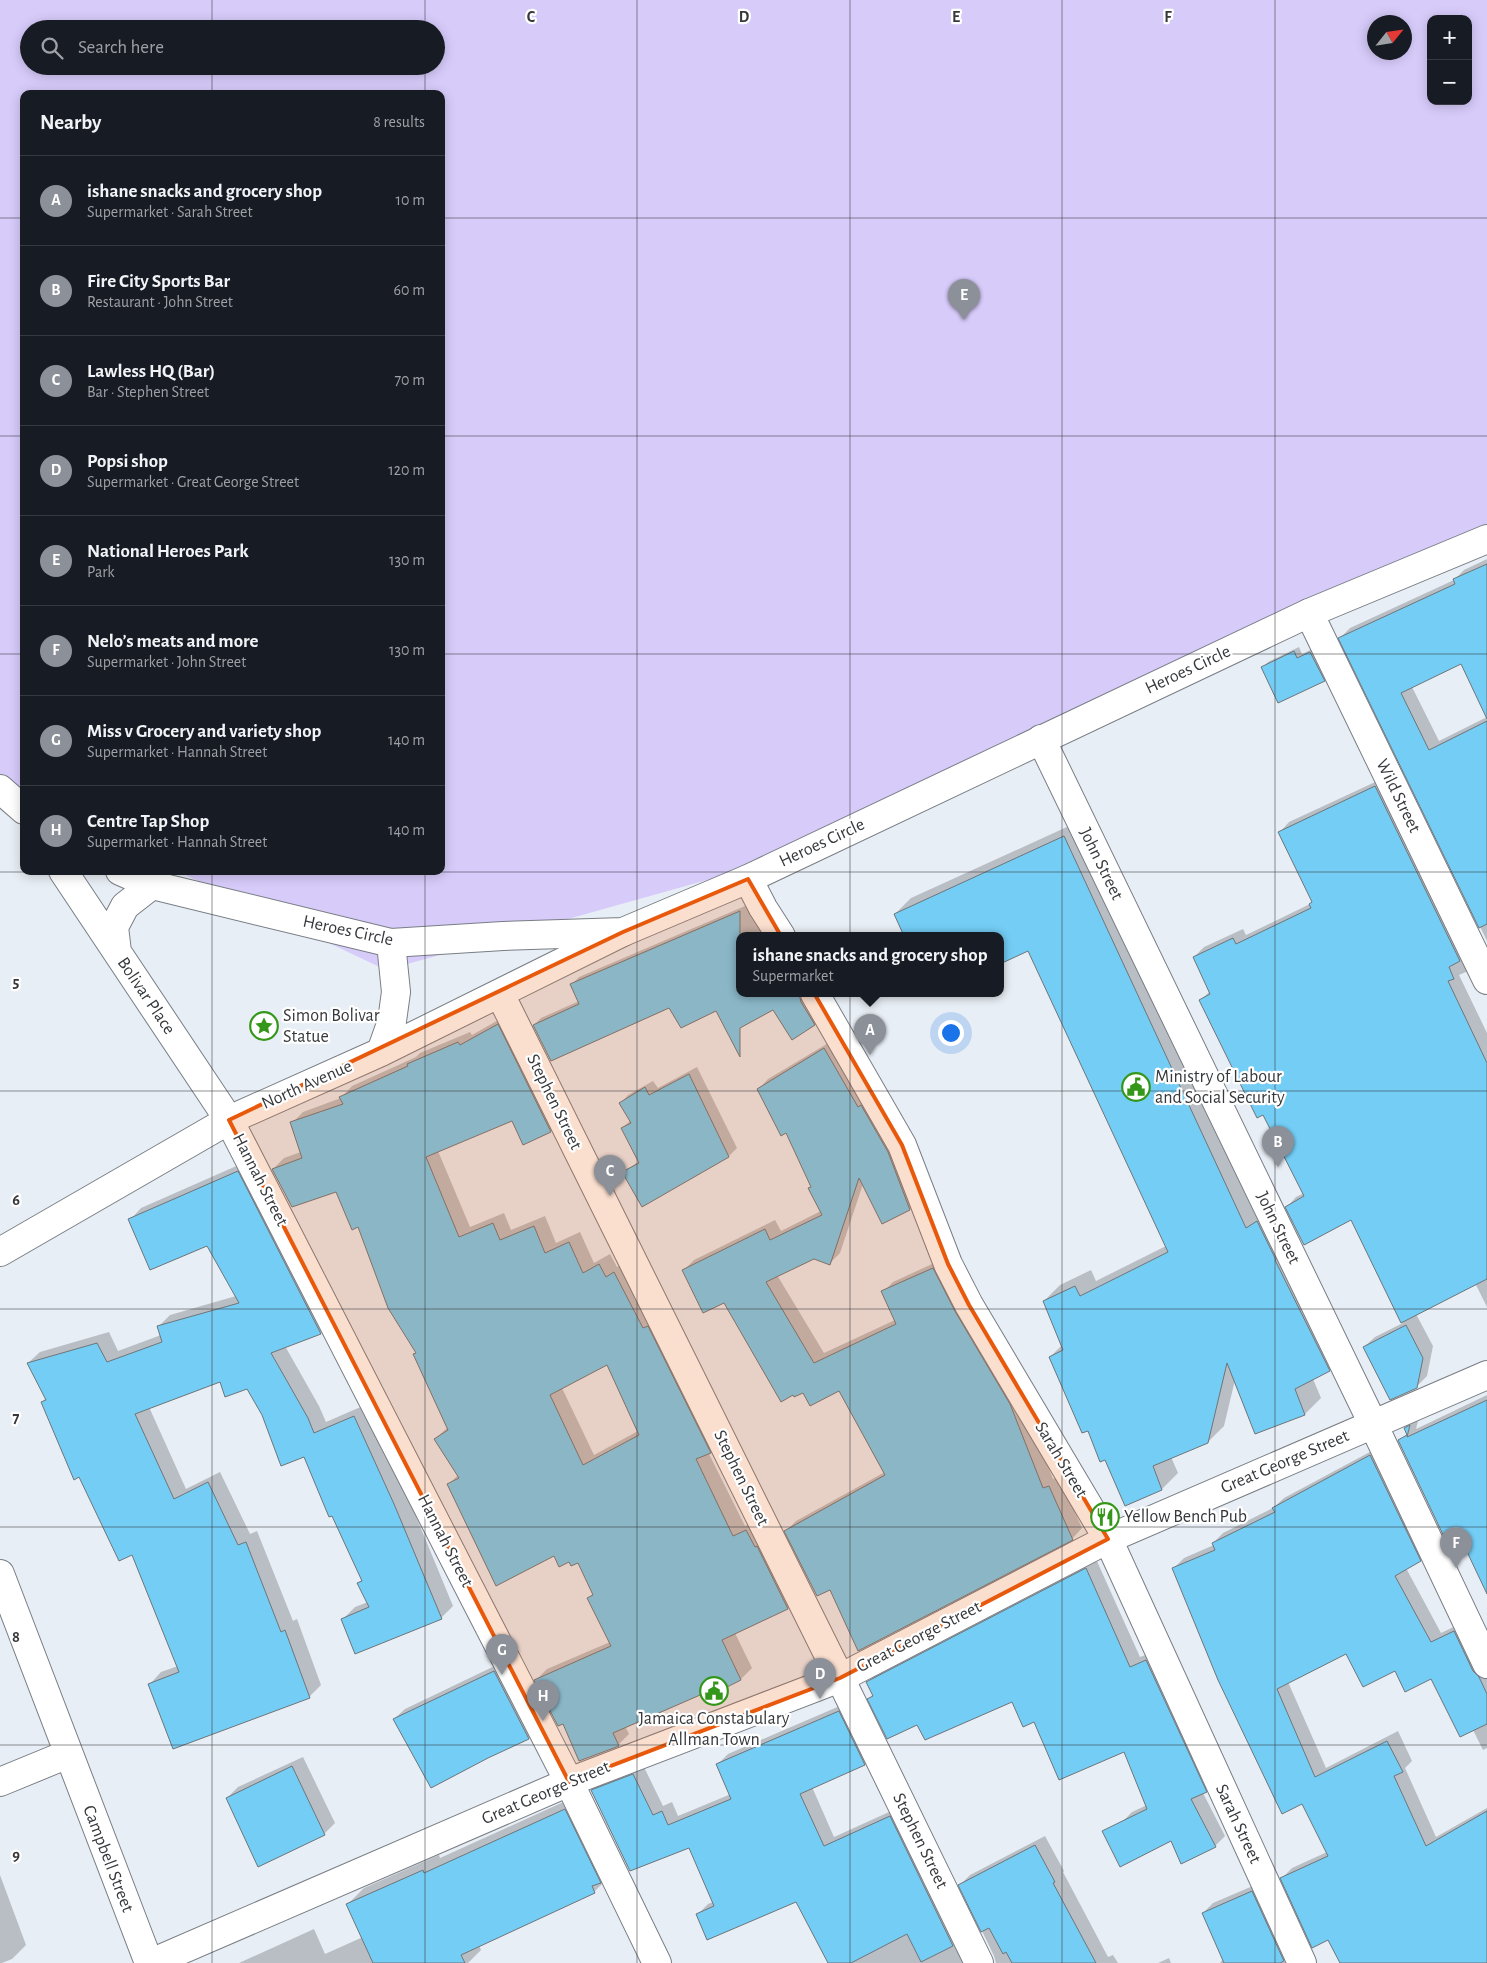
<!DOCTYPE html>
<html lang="en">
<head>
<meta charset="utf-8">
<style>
	:root { --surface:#171b24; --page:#242831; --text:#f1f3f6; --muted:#9ea1a6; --line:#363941; --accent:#8c9099 }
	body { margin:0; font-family:"Alegreya Sans",sans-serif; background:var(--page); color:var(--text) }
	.controls { position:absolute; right:15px; top:15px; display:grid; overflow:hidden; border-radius:10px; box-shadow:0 2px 12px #0003 }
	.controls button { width:45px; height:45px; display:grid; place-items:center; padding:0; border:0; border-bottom:1px solid var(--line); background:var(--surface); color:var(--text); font:25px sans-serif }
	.compass { position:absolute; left:1367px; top:15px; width:45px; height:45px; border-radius:50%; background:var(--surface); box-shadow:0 2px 12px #0003; rotate:60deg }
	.you { position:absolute; left:950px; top:1032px; width:18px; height:18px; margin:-12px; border:4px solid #fff; border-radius:50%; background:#1a73e8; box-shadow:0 0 0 8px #1a73e833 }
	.badge { display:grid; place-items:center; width:32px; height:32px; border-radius:50%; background:var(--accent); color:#fff; font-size:16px; font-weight:700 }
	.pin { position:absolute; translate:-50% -41px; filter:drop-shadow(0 1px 2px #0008) }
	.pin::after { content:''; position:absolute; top:26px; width:18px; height:15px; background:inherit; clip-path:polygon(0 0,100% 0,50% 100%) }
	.popup { position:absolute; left:736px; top:932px; width:268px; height:65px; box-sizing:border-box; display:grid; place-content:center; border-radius:10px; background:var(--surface); filter:drop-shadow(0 1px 4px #0005); font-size:16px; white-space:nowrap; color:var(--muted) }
	.popup b { font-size:19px; color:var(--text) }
	.popup::after { content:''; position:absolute; left:50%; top:100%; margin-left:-10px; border:10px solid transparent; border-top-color:var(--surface) }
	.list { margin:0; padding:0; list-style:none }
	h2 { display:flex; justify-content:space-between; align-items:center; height:65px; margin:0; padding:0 20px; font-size:21px }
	h2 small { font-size:16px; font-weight:400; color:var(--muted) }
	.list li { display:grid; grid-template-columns:32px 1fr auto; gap:15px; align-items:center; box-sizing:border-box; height:90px; padding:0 20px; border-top:1px solid var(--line) }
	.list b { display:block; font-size:19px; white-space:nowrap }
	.list p { margin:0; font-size:16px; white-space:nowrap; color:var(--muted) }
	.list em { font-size:16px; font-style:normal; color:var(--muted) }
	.icon { flex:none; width:28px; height:28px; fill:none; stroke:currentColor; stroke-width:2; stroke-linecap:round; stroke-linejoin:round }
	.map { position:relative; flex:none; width:1487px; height:1963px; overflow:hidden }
	.search { position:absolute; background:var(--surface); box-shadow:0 2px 12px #0003; left:20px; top:20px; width:425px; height:55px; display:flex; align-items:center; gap:12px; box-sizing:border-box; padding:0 18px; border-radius:28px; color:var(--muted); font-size:19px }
	.panel { position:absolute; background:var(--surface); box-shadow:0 2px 12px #0003; left:20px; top:90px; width:425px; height:785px; border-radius:10px }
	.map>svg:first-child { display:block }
</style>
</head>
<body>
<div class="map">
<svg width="1487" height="1963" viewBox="0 0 1487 1963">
	<rect width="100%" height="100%" fill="#e8eef5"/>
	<!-- green -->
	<path fill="#d7cbfa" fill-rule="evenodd" d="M0 0H1487V538L750 868 386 970 177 871H441V94H24V794L0 774ZM1431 19H1468V101H1431ZM1374 22H1404V52H1374ZM29 29H436V66H29Z"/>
	<!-- shadow -->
	<path fill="#0003" fill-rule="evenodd" d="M1487 559V716L1461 663 1412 687 1439 741 1487 717V941L1340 638 1350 628 1454 580 1464 570Z
		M1299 647 1302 654 1316 647 1329 675 1324 680 1263 667 1268 662Z
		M1386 777 1476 963 1466 972 1459 975 1487 1033V1307L1475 1283 1416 1314 1433 1346 1427 1376 1416 1387 1364 1347 1375 1337 1403 1323 1352 1218 1287 1207 1296 1197 1304 1193 1264 1114 1201 1000 1210 991 1194 957 1204 947 1243 929 1246 935 1310 904 1313 901 1280 832 1289 822Z
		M1080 821 1345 1354 1329 1370 1313 1379 1321 1398 1305 1414 1256 1433 1235 1380 1224 1426 1208 1442 1171 1457 1178 1473 1162 1489 1089 1429 1050 1357 1062 1345 1044 1301 1060 1285 1091 1270 1096 1281 1166 1246 1029 949 1000 963V936H905L895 914 911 898Z
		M752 903 766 936H740V994H797L795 996 717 1009 670 1007 534 1025 541 1018 579 1001 572 984 579 977Z
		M806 995 819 1019 814 1024 783 1010Z
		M509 1014 562 1120 551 1131 513 1120 438 1151 470 1227 504 1213 511 1230 545 1216 556 1243 580 1232 594 1263 610 1254 617 1267 625 1262 721 1441 708 1452 745 1526 757 1519 799 1597 788 1608 735 1633 752 1668 741 1679 709 1695 707 1691 625 1726 629 1734 618 1745 563 1722 536 1680 547 1669 610 1642 588 1598 594 1593 579 1562 569 1560 555 1555 449 1484 458 1475 435 1439 448 1427 414 1354 417 1352 359 1226 337 1190 273 1169 284 1158 301 1152 292 1123 303 1112 341 1098 352 1086 416 1057 420 1053 470 1032 472 1035ZM607 1364 638 1431 594 1455 562 1388Z
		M835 1039 920 1199 910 1209 882 1222 863 1184 840 1253 830 1263 814 1258 777 1275 824 1353 895 1320 883 1292 893 1282 943 1259 1019 1393 1053 1479 1059 1477 1082 1528 1072 1539 831 1589 786 1531 796 1521 885 1472 840 1389 803 1391 724 1301 684 1270 694 1260 775 1220 781 1231 821 1211 809 1188 812 1186 787 1132 758 1090 768 1079Z
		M697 1067 737 1148 729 1156 643 1205 624 1172 639 1161 622 1128 631 1120 621 1103 628 1095 653 1081 658 1088Z
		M250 1160 332 1321 320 1333 285 1346 319 1406 326 1422 365 1405 406 1492 453 1606 441 1618 343 1619 355 1607 368 1602 358 1584 362 1579 305 1456 264 1415 248 1387 221 1381 149 1407 186 1489 220 1472 250 1534 257 1531 293 1621 297 1619 321 1685 309 1697 150 1684 161 1672 178 1666 132 1553 42 1402 46 1398 28 1363 40 1352 109 1332 118 1351 161 1335 159 1326 170 1315 236 1296 208 1244 130 1220 141 1208Z
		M1487 1395V1549L1461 1535 1400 1441 1408 1433 1405 1428 1415 1418 1419 1417 1416 1429Z
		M1381 1446 1430 1550 1420 1560 1406 1568 1441 1633 1464 1622 1487 1666V1748L1483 1750 1473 1730 1432 1677 1395 1670 1347 1653 1288 1682 1326 1768 1398 1731 1412 1761 1405 1768 1436 1837 1487 1808V1963H1342L1329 1938 1282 1878 1292 1868 1327 1852 1303 1802 1174 1568 1184 1558 1214 1545 1213 1543 1223 1533 1273 1508 1284 1498Z
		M1096 1559 1140 1657 1156 1651 1216 1781 1203 1793 1225 1836 1215 1846 1172 1840 1122 1822 1132 1812 1147 1805 1125 1750 1034 1721 1013 1700 917 1723 869 1699 873 1694 868 1682 878 1672Z
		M505 1661 539 1727 529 1738 488 1756 394 1719 405 1709Z
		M849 1702 874 1755 865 1764 812 1787 834 1837 900 1807 977 1963H829L797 1900 698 1914 708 1904 713 1902 690 1846 593 1790 603 1781 643 1765 663 1806 672 1802 678 1816 731 1794 718 1764 728 1754Z
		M303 1757 335 1823 324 1834 227 1798 238 1787Z
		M581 1794 610 1876 594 1892 479 1945 481 1950 468 1963H239L314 1929 325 1954 363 1937 348 1904 364 1888 439 1855 440 1858Z
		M1045 1836 1064 1871 1063 1872 1108 1957 1113 1955 1118 1963H996L994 1956 960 1885 970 1875Z
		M0 1875 26 1945 12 1959 2 1963H0Z
		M1262 1882 1293 1950 1284 1960 1286 1963H1220L1223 1959 1203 1913 1213 1903Z
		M1169 1958 1171 1963H1158Z"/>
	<!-- building -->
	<path fill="#74cdf5" stroke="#6d7579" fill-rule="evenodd" d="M1487 564V719L1461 664 1401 693 1429 750 1487 721V924L1479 928 1338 638 1455 584 1453 579Z
		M1294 651 1297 658 1310 652 1325 681 1278 703 1261 667Z
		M1375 786 1460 961 1449 967 1454 979 1448 981 1487 1063V1279L1401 1323 1351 1220 1304 1245 1285 1207 1304 1196 1263 1115 1257 1118 1199 1000 1210 994 1193 957 1233 938 1236 944 1311 908 1309 904 1312 902 1278 832Z
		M1064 836 1246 1228 1257 1221 1276 1260H1275L1330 1371 1295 1389 1305 1415 1255 1434 1227 1363 1208 1443 1153 1466 1162 1490 1125 1506 1105 1460 1100 1462 1088 1431 1082 1433 1049 1357 1063 1350 1043 1301 1075 1286 1080 1296 1168 1252 1028 951 1000 964V936H904L894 914Z
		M740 911V994H799L801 1002 815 1025 792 1040 773 1010 740 1028V1057L716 1011 681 1028 669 1008 551 1061 533 1025 579 1004 570 984Z
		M498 1024 551 1132 523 1145 512 1121 426 1157 459 1237 493 1223 500 1240 534 1226 545 1253 569 1242 583 1273 599 1264 606 1277 614 1272 643 1328 648 1326 711 1453 696 1459 733 1536 746 1530 755 1547 757 1546 788 1609 722 1640 741 1680 709 1696 707 1692 613 1733 619 1746 579 1761 563 1724 558 1726 534 1680 611 1646 587 1598 593 1595 578 1563 571 1566 569 1562 559 1567 554 1556 496 1586 447 1484 459 1478 434 1439 448 1430 413 1354 416 1353 388 1308 358 1227 352 1230 336 1192 292 1207 272 1169 302 1158 290 1122 343 1104 339 1097 408 1066 407 1064 458 1042 460 1045ZM607 1365 639 1435 583 1465 550 1395Z
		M824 1048 858 1107 861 1105 888 1152 910 1210 882 1224 859 1178 830 1265 814 1259 766 1282 814 1363 896 1324 881 1291 933 1268 956 1313 1010 1404 1043 1488 1049 1486 1073 1540 858 1651 830 1590 817 1596 784 1531 885 1475 839 1391 810 1406 803 1393 794 1397 793 1395 781 1402 724 1303 703 1313 682 1270 765 1229 770 1240 822 1215 808 1188 811 1187 786 1133 781 1136 757 1089Z
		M689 1074 729 1157 642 1207 622 1172 639 1163 621 1128 631 1123 619 1103 645 1087 649 1095Z
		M238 1171 321 1334 271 1353 308 1418 314 1433 354 1416 394 1504 442 1619 355 1654 341 1619 369 1607 357 1583 362 1581 332 1516 329 1517 304 1457 281 1466 262 1415 247 1389 225 1397 220 1382 135 1414 174 1499 208 1482 238 1545 246 1542 281 1632 285 1630 310 1698 173 1749 148 1684 179 1672 132 1555 119 1561 79 1477 74 1480 41 1402 46 1400 27 1363 97 1343 107 1362 162 1342 157 1326 239 1303 207 1246 150 1270 128 1219Z
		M1406 1325 1423 1358 1417 1388 1390 1400 1363 1347Z
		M1487 1400V1594L1460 1537 1448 1545 1398 1440 1407 1435 1404 1428 1410 1425 1407 1437Z
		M1370 1455 1421 1561 1395 1576 1431 1642 1454 1631 1473 1671 1479 1677 1487 1694V1724L1460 1737 1431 1679 1405 1692 1395 1671 1363 1687 1346 1654 1277 1689 1315 1777 1387 1741 1403 1772 1394 1776 1426 1846 1487 1811V1963H1340L1328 1940 1312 1948 1280 1878 1328 1856 1302 1804 1282 1814 1218 1680 1172 1568 1215 1550 1212 1543 1275 1512 1272 1508Z
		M1086 1568 1130 1667 1146 1660 1207 1792 1191 1799 1216 1847 1181 1864 1171 1841 1120 1867 1102 1831 1147 1809 1124 1752 1059 1780 1034 1722 1023 1727 1012 1702 925 1740 917 1725 887 1739 867 1699 873 1696 866 1682Z
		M494 1671 529 1739 488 1758 431 1788 393 1719Z
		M839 1711 865 1765 800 1794 824 1846 890 1816 953 1946 921 1962 907 1934 851 1963H828L796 1902 707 1940 696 1914 714 1906 689 1848 630 1871 591 1790 633 1774 653 1815 662 1811 668 1825 731 1799 716 1764Z
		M292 1766 325 1835 258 1867 226 1798Z
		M565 1809 601 1883 592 1886 595 1893 461 1955 465 1963H373L346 1904 423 1870 424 1873Z
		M1035 1845 1055 1882 1053 1883 1096 1963H1012L1006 1952 1003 1954 989 1928 981 1932 958 1885Z
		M1252 1891 1284 1961 1280 1963H1224L1202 1913Z"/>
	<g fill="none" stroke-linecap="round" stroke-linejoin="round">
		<defs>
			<path id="minor" d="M1309 613 1487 980
				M1041 739 1373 1424 1487 1664
				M63 871 229 1120 569 1782 657 1963
				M748 879 763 908 781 936
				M117 952 114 927 125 906 152 885
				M500 994 840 1678 979 1963
				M815 994 902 1145 948 1264 969 1305 1108 1539 1302 1963
				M381 1052 392 1021 396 992 391 943
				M0 1252 229 1120 381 1052 623 932
				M0 1574 149 1963
				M0 1782 68 1754
				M151 1963 569 1782 840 1678 1108 1539 1487 1375"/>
			<path id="major" d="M0 789 24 810
				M120 871 152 885 391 943 503 936 623 932 748 879 1309 613 1487 539"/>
		</defs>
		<!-- minor casing -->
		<use href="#minor" stroke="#797e85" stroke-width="30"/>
		<!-- major casing -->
		<use href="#major" stroke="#797e85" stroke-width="30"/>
		<!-- minor -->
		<use href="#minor" stroke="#fff" stroke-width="28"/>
		<!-- major -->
		<use href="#major" stroke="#fff" stroke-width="28"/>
	</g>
	<!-- marked area -->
	<path fill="#e8590c" fill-opacity="0.2" stroke="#e8590c" stroke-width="4" stroke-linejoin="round" d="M748 879 902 1145 948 1264 969 1305 1108 1539 840 1678 569 1782 229 1120 623 932Z"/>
	<!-- grid -->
	<path fill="none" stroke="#36383b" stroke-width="1" stroke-opacity="0.55" d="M212 0V29M425 0V29M637 0V1963M850 0V1963M1062 0V1963M1275 0V1963M212 66V94M425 66V94M0 218H24M441 218H1487M0 436H24M441 436H1487M0 654H24M441 654H1487M212 871V1963M425 871V1963M0 872H1487M0 1091H1487M0 1309H1487M0 1527H1487M0 1745H1487"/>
	<!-- icons -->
	<defs>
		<symbol id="sight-ring" viewBox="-11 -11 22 22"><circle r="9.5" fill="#fff" stroke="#34971a" stroke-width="1.5"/><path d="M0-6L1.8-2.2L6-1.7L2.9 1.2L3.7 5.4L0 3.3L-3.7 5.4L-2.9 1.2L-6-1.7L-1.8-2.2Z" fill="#34971a"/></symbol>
		<symbol id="civic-ring" viewBox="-11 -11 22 22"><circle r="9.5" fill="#fff" stroke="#34971a" stroke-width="1.5"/><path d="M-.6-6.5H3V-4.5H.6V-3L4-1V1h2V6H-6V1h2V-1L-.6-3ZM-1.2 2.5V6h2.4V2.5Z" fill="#34971a"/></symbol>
		<symbol id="restaurant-ring" viewBox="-11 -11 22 22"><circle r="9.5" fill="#fff" stroke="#34971a" stroke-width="1.5"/><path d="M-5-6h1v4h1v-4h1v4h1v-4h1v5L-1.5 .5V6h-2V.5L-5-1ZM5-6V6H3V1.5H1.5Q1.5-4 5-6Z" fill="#34971a"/></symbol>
	</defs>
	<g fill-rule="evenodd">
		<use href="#sight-ring" x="248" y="1010" width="32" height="32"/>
		<use href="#civic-ring" x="1120" y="1071" width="32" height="32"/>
		<use href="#restaurant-ring" x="1089" y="1501" width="32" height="32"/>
		<use href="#civic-ring" x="698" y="1675" width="32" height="32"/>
	</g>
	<g text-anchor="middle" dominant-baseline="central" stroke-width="4.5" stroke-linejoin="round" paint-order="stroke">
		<!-- street labels -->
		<g font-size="18" fill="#36383b" stroke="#fff">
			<text transform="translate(1188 670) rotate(-25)">Heroes Circle</text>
			<text transform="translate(1398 796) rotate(64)">Wild Street</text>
			<text transform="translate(822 843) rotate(-25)">Heroes Circle</text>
			<text transform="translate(1101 864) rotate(64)">John Street</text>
			<text transform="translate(348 931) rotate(12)">Heroes Circle</text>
			<text transform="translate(146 996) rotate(56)">Bolivar Place</text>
			<text transform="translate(307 1085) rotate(-24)">North Avenue</text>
			<text transform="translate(554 1102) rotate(64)">Stephen Street</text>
			<text transform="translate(260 1180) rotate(63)">Hannah Street</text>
			<text transform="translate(1278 1228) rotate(64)">John Street</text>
			<text transform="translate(1061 1460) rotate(59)">Sarah Street</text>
			<text transform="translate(1285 1462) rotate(-23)">Great George Street</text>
			<text transform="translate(741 1478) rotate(64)">Stephen Street</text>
			<text transform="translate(445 1541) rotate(63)">Hannah Street</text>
			<text transform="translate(919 1637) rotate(-27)">Great George Street</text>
			<text transform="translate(546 1793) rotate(-23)">Great George Street</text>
			<text transform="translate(1238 1824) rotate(65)">Sarah Street</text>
			<text transform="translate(920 1841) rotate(64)">Stephen Street</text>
			<text transform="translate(108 1859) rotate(69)">Campbell Street</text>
		</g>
		<!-- poi labels -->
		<g font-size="18" fill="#36383b" stroke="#fff" text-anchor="start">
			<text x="283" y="1016">Simon Bolivar<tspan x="283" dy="21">Statue</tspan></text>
			<text x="1155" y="1077">Ministry of Labour<tspan x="1155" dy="21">and Social Security</tspan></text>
			<text x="1124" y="1517">Yellow Bench Pub</text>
			<text x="714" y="1719" text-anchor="middle">Jamaica Constabulary<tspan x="714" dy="21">Allman Town</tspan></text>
		</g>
	</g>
	<g font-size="16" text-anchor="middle" font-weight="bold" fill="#36383b" stroke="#fff" stroke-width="4.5" stroke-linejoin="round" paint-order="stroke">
		<text x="531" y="22">C</text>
		<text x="744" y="22">D</text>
		<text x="956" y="22">E</text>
		<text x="1168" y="22">F</text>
		<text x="16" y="987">5</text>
		<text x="16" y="1205">6</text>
		<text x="16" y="1423">7</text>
		<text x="16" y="1642">8</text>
		<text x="16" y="1860">9</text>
	</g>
</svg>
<div class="controls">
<button>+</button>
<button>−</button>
</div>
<svg class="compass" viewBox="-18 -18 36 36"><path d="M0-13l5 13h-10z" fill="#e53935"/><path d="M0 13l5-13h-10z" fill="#9ea1a6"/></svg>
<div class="you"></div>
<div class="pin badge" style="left:870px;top:1055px">A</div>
<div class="popup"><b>ishane snacks and grocery shop</b>Supermarket</div>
<div class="pin badge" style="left:1278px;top:1167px">B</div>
<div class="pin badge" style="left:610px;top:1196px">C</div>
<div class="pin badge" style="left:820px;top:1699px">D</div>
<div class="pin badge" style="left:964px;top:320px">E</div>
<div class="pin badge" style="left:1456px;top:1568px">F</div>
<div class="pin badge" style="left:502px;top:1675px">G</div>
<div class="pin badge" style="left:543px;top:1721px">H</div>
<div class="search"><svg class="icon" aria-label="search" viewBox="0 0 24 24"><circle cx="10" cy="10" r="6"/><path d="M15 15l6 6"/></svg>Search here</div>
<section class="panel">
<h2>Nearby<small>8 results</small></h2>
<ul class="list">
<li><span class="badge">A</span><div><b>ishane snacks and grocery shop</b><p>Supermarket · Sarah Street</p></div><em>10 m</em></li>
<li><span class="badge">B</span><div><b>Fire City Sports Bar</b><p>Restaurant · John Street</p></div><em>60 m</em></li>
<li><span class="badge">C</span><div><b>Lawless HQ (Bar)</b><p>Bar · Stephen Street</p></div><em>70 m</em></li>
<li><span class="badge">D</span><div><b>Popsi shop</b><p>Supermarket · Great George Street</p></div><em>120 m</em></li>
<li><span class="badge">E</span><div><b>National Heroes Park</b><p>Park</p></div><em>130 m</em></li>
<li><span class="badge">F</span><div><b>Nelo’s meats and more</b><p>Supermarket · John Street</p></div><em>130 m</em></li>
<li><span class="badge">G</span><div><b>Miss v Grocery and variety shop</b><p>Supermarket · Hannah Street</p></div><em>140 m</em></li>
<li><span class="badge">H</span><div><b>Centre Tap Shop</b><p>Supermarket · Hannah Street</p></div><em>140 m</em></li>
</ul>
</section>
</div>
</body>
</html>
